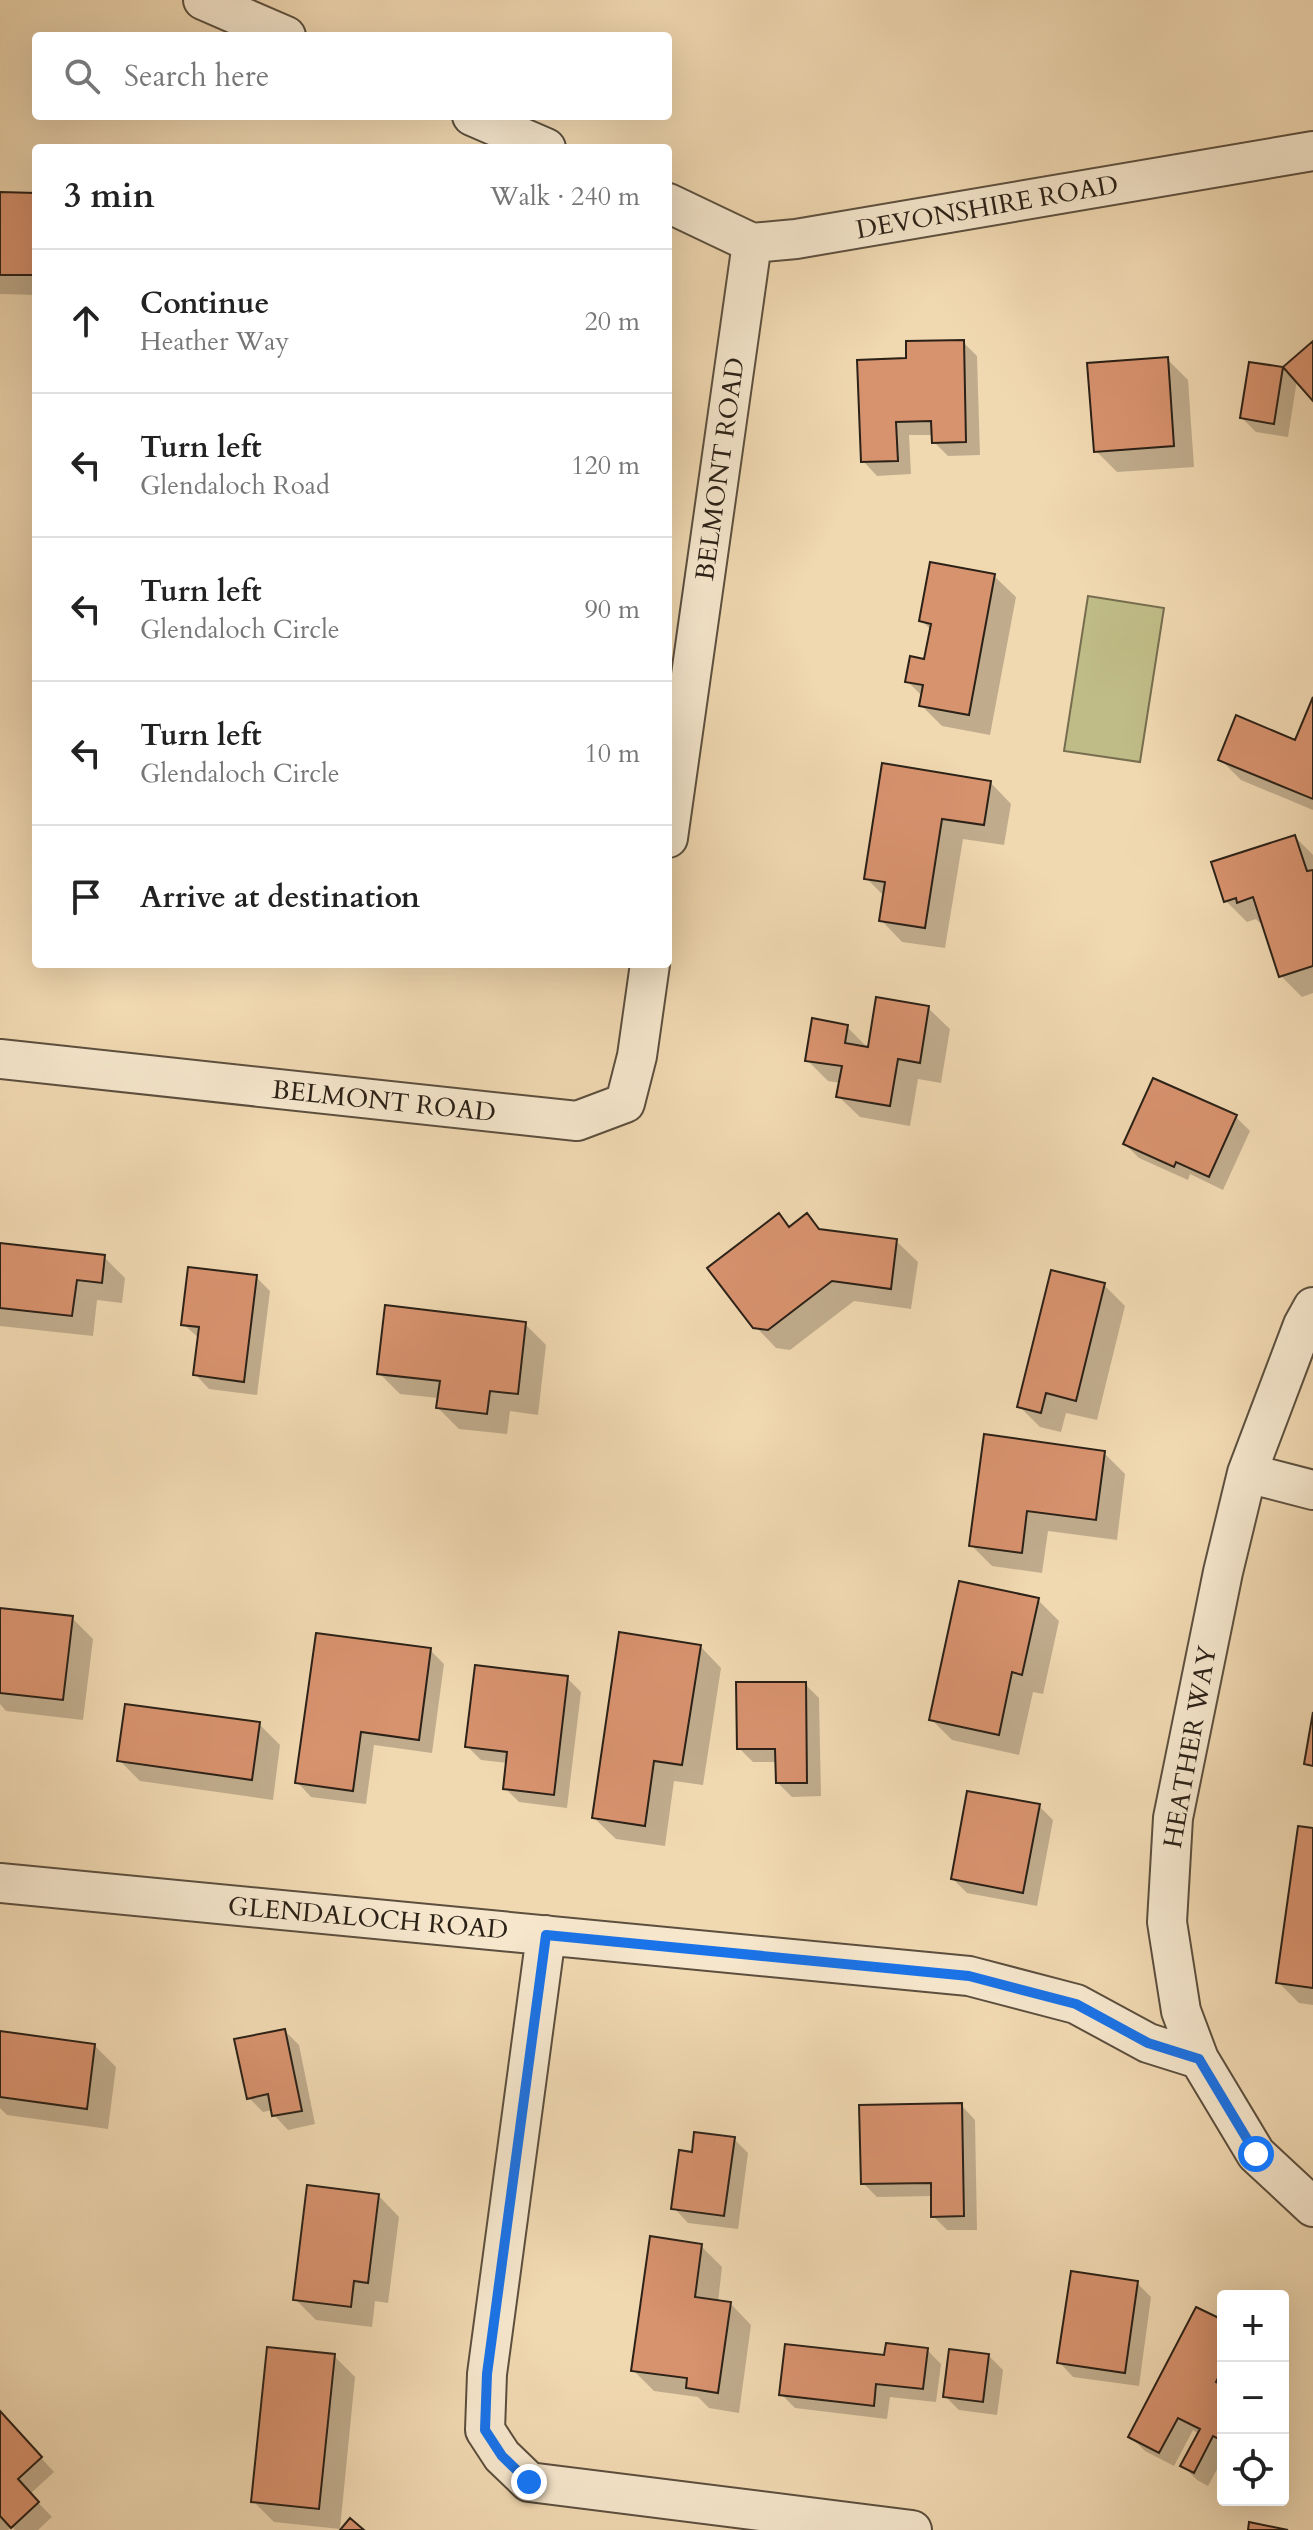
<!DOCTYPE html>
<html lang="en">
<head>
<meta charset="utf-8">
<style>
	:root { --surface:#fff; --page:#f2f2f2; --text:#222; --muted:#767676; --line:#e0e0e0 }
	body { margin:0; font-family:Cardo,serif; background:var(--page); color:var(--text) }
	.controls { position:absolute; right:24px; bottom:24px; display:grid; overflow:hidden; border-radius:8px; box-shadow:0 8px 32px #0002 }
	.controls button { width:72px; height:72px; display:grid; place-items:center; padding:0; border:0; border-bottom:2px solid var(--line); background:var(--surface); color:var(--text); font:40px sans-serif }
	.stop { position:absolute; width:24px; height:24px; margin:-18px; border:6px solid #1a73e8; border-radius:50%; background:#fff }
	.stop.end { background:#1a73e8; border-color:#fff; box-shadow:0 2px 8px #0008 }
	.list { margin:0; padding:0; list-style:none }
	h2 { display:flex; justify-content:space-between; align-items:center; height:104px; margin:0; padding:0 32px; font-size:34px }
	h2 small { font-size:26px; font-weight:400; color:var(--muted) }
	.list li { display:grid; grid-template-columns:52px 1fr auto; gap:24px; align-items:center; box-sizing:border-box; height:144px; padding:0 32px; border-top:2px solid var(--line) }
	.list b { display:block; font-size:30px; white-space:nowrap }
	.list p { margin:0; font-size:26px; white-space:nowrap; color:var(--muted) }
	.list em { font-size:26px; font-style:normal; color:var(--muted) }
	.icon { flex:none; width:44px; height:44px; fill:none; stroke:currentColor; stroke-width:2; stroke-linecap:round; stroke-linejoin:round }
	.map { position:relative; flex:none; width:1313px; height:2530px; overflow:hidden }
	.search { position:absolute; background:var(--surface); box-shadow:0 8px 32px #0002; left:32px; top:32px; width:640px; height:88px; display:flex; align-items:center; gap:20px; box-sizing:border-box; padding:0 28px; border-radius:8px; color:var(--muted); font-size:30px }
	.panel { position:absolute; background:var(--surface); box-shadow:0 8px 32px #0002; left:32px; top:144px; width:640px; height:824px; border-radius:8px }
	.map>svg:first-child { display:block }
</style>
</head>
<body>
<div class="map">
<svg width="1313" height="2530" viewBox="0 0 1313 2530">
	<rect width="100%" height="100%" fill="#f0d8b1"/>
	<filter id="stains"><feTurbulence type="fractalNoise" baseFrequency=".0025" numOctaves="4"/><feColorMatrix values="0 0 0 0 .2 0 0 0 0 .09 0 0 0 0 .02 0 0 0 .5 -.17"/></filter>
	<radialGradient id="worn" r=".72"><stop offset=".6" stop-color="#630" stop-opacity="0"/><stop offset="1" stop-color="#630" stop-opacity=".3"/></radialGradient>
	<!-- green -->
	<path fill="#c0bc87" stroke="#766e4f" stroke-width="2" d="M1088 596 1164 608 1140 762 1064 751Z"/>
	<!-- shadow -->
	<path fill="#0003" d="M0 194 36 195V295L0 294Z
		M963 342 977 356 980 455 948 456 934 442V435H909L911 474 877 476 863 461 908 360Z
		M1313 344V398L1297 380 1288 437 1256 432 1242 418 1251 364 1284 369Z
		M1167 359 1188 380 1194 467 1117 472 1096 451Z
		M994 576 1016 597 990 735 942 726 921 705 923 697 907 681 926 661 932 631 922 621Z
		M1313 702V810L1241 780 1220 759 1296 742Z
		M884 766 990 782 1011 804 1004 845 963 839 945 948 902 942 881 920 885 897 866 878Z
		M1295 837 1313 855V993L1302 997 1281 976 1263 921 1260 923 1256 919 1247 922 1226 901Z
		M928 1008 950 1029 941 1083 918 1079 910 1126 860 1117 838 1096 841 1083 828 1081 807 1060 847 1027 869 1049Z
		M1236 1117 1250 1131 1223 1190 1190 1174 1188 1180 1139 1158 1125 1144Z
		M807 1215 823 1232 896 1241 918 1262 911 1309 854 1301 790 1350 776 1348 755 1326 778 1216 791 1228Z
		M0 1245 104 1257 125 1278 122 1303 97 1300 93 1336 0 1326Z
		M256 1277 270 1291 257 1395 209 1389 195 1374 200 1339 183 1324Z
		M1104 1285 1125 1306 1097 1420 1066 1413 1061 1432 1040 1427 1019 1406Z
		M525 1324 546 1345 538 1415 510 1411 507 1434 459 1429 438 1408 439 1398 400 1394 379 1373Z
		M1104 1453 1125 1474 1117 1540 1048 1531 1042 1573 992 1566 971 1545Z
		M1038 1600 1059 1621 1043 1694 1033 1692 1019 1755 952 1740 931 1719Z
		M0 1610 72 1618 93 1639 83 1720 6 1711 0 1704Z
		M700 1646 721 1668 703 1785 674 1781 665 1846 616 1839 594 1818Z
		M430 1650 444 1664 432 1753 374 1745 366 1804 311 1797 297 1782Z
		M567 1678 581 1692 567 1808 519 1802 505 1788 508 1763 481 1760 467 1746Z
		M805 1684 819 1698 821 1796 792 1797 778 1783V1762H753L739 1748Z
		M259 1724 280 1745 273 1800 140 1781 119 1760Z
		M1039 1806 1053 1820 1037 1906 967 1893 953 1879Z
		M1313 1830V2005L1299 2003 1278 1982Z
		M285 2031 299 2045 315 2124 288 2130 274 2115 273 2110 263 2112 249 2098Z
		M0 2033 95 2046 116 2067 108 2129 7 2115 0 2108Z
		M961 2105 975 2120 977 2230H947L933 2216V2196L877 2197 863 2183Z
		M734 2139 748 2153 738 2229 688 2223 674 2208 693 2154Z
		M378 2195 399 2217 388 2303 375 2301 372 2327 316 2320 295 2299Z
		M701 2246 722 2267 718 2302 730 2303 751 2325 739 2413 709 2408 698 2397 654 2391 633 2370Z
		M1137 2283 1151 2297 1139 2386 1073 2377 1059 2362Z
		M1223 2323V2458L1208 2486 1197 2480 1183 2466 1199 2434 1193 2430 1174 2466 1145 2451 1131 2437Z
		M927 2350 941 2364 936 2402 890 2397 887 2419 795 2408 781 2394 886 2357Z
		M334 2356 355 2377 340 2529 274 2522 253 2501Z
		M989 2356 1003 2370 997 2415 959 2410 945 2396Z
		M0 2413 54 2472 30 2494 52 2517 38 2530H15L12 2527 8 2530H0Z"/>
	<!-- building -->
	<path fill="#d7926e" stroke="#2b2117" stroke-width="2" d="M0 192 36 193V275H0Z
		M964 340 966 442 932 443 931 421 896 422 898 461 861 462 857 360 906 358V341Z
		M1313 341V401L1283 367Z
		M1168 357 1174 446 1094 452 1087 363Z
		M1249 362 1283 367 1274 424 1240 418Z
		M930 562 995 574 969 715 919 706 923 685 905 682 910 656 924 659 931 624 919 621Z
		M1313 697V799L1218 760 1236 715 1295 740Z
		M882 763 991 781 984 825 942 819 925 928 879 921 885 882 864 879Z
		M1295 835 1307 871 1313 870V966L1279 977 1253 897 1237 903 1236 898 1224 902 1211 862Z
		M876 997 929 1006 920 1063 898 1059 890 1106 836 1097 842 1066 805 1061 812 1018 848 1025 845 1043 868 1047Z
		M1153 1078 1237 1115 1209 1177 1176 1162 1174 1167 1123 1144Z
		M779 1213 789 1227 807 1213 819 1229 897 1239 891 1289 832 1281 768 1330 753 1328 707 1268Z
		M0 1243 105 1255 102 1283 77 1280 72 1316 0 1308Z
		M188 1267 257 1275 244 1382 193 1375 199 1327 181 1325Z
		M1051 1270 1105 1283 1076 1401 1046 1393 1041 1413 1017 1407Z
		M385 1305 526 1322 518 1394 490 1391 487 1414 436 1408 440 1381 377 1374Z
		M984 1434 1105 1451 1096 1520 1027 1511 1022 1553 969 1546Z
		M959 1581 1039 1598 1022 1675 1012 1672 999 1735 929 1720Z
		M0 1608 73 1616 63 1700 0 1693Z
		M619 1632 701 1645 682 1765 654 1761 645 1826 592 1818Z
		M316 1633 431 1648 419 1740 361 1732 353 1791 295 1783Z
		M475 1665 568 1676 554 1795 503 1789 507 1752 465 1747Z
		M736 1682H806L807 1783H776L775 1749H737Z
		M125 1704 260 1722 252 1780 117 1761Z
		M1313 1712V1766L1304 1764Z
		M967 1791 1040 1804 1023 1893 951 1879Z
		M1298 1826 1313 1828V1988L1276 1983Z
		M285 2029 302 2111 272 2116 268 2094 247 2099 234 2039Z
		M0 2031 95 2044 87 2109 0 2097Z
		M962 2103 964 2216 931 2217V2183L861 2184 859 2105Z
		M694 2132 735 2137 724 2216 671 2209 679 2150 692 2152Z
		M307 2185 379 2194 368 2283 354 2281 351 2307 293 2300Z
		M650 2236 702 2244 695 2297 731 2302 718 2393 686 2388 687 2378 631 2371Z
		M1071 2271 1138 2281 1125 2373 1057 2363Z
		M1196 2307 1223 2320V2368L1216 2382 1223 2385V2441L1213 2436 1194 2473 1180 2466 1200 2429 1178 2418 1159 2453 1128 2437Z
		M886 2343 928 2348 923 2389 876 2384 874 2406 779 2395 785 2344 884 2355Z
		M267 2347 335 2354 319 2509 251 2502Z
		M949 2349 989 2354 983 2402 943 2397Z
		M0 2411 42 2457 18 2479 39 2502 11 2528 0 2516Z
		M350 2518 364 2530H340Z
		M1249 2522 1288 2530H1248Z"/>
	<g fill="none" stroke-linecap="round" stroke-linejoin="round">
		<defs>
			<path id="minor" d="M203 0 286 36
				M472 116 546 148
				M668 203 752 243 796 239 1313 151
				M668 838 752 243
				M0 1059 577 1121 625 1103 637 1056 650 964
				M1313 1307 1303 1325 1247 1473 1223 1572 1173 1818 1167 1922 1181 2011 1199 2059 1256 2154 1313 2207
				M1247 1473 1313 1490
				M0 1883 969 1976 1076 2004 1148 2043 1199 2059
				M546 1935 487 2374 485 2430 502 2456 529 2482 912 2530"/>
		</defs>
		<!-- minor casing -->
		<use href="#minor" stroke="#5c4f3e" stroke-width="42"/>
		<!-- minor -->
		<use href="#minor" stroke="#f5e6cc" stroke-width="38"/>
	</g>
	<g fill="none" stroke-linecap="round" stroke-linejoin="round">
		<!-- route -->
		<path stroke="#1a73e8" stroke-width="10" d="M529 2482 502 2456 485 2430 487 2374 546 1935 969 1976 1076 2004 1148 2043 1199 2059 1256 2154"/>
	</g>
	<g text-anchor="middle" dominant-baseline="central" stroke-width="6" stroke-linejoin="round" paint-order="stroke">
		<!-- street labels -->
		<g font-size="26" fill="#2b2117" stroke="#f5e6cc">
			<text transform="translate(987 207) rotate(-10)">DEVONSHIRE ROAD</text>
			<text transform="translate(720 469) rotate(-82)">BELMONT ROAD</text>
			<text transform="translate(384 1101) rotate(6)">BELMONT ROAD</text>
			<text transform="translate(1190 1747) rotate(-80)">HEATHER WAY</text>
			<text transform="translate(368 1918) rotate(5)">GLENDALOCH ROAD</text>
		</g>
	</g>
	<rect width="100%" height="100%" filter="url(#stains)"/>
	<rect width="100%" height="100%" fill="url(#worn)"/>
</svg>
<div class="controls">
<button>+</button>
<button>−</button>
<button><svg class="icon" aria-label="locate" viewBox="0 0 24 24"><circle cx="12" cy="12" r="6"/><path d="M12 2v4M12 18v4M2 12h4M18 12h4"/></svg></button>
</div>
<div class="stop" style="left:1256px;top:2154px"></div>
<div class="stop end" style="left:529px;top:2482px"></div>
<div class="search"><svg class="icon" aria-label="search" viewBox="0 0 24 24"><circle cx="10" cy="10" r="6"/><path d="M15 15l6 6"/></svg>Search here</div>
<section class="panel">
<h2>3 min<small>Walk · 240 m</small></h2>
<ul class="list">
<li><svg class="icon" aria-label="ahead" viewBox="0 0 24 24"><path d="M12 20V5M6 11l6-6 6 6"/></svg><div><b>Continue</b><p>Heather Way</p></div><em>20 m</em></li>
<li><svg class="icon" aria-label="left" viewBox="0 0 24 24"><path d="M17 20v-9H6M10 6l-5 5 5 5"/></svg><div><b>Turn left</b><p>Glendaloch Road</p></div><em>120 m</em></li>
<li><svg class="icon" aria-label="left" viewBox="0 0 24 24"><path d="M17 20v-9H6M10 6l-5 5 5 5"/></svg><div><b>Turn left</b><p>Glendaloch Circle</p></div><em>90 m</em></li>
<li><svg class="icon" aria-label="left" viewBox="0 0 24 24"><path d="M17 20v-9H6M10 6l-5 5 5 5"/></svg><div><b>Turn left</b><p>Glendaloch Circle</p></div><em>10 m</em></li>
<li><svg class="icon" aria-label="arrive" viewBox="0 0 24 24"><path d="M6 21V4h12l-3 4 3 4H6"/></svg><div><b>Arrive at destination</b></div></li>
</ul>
</section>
</div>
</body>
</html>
